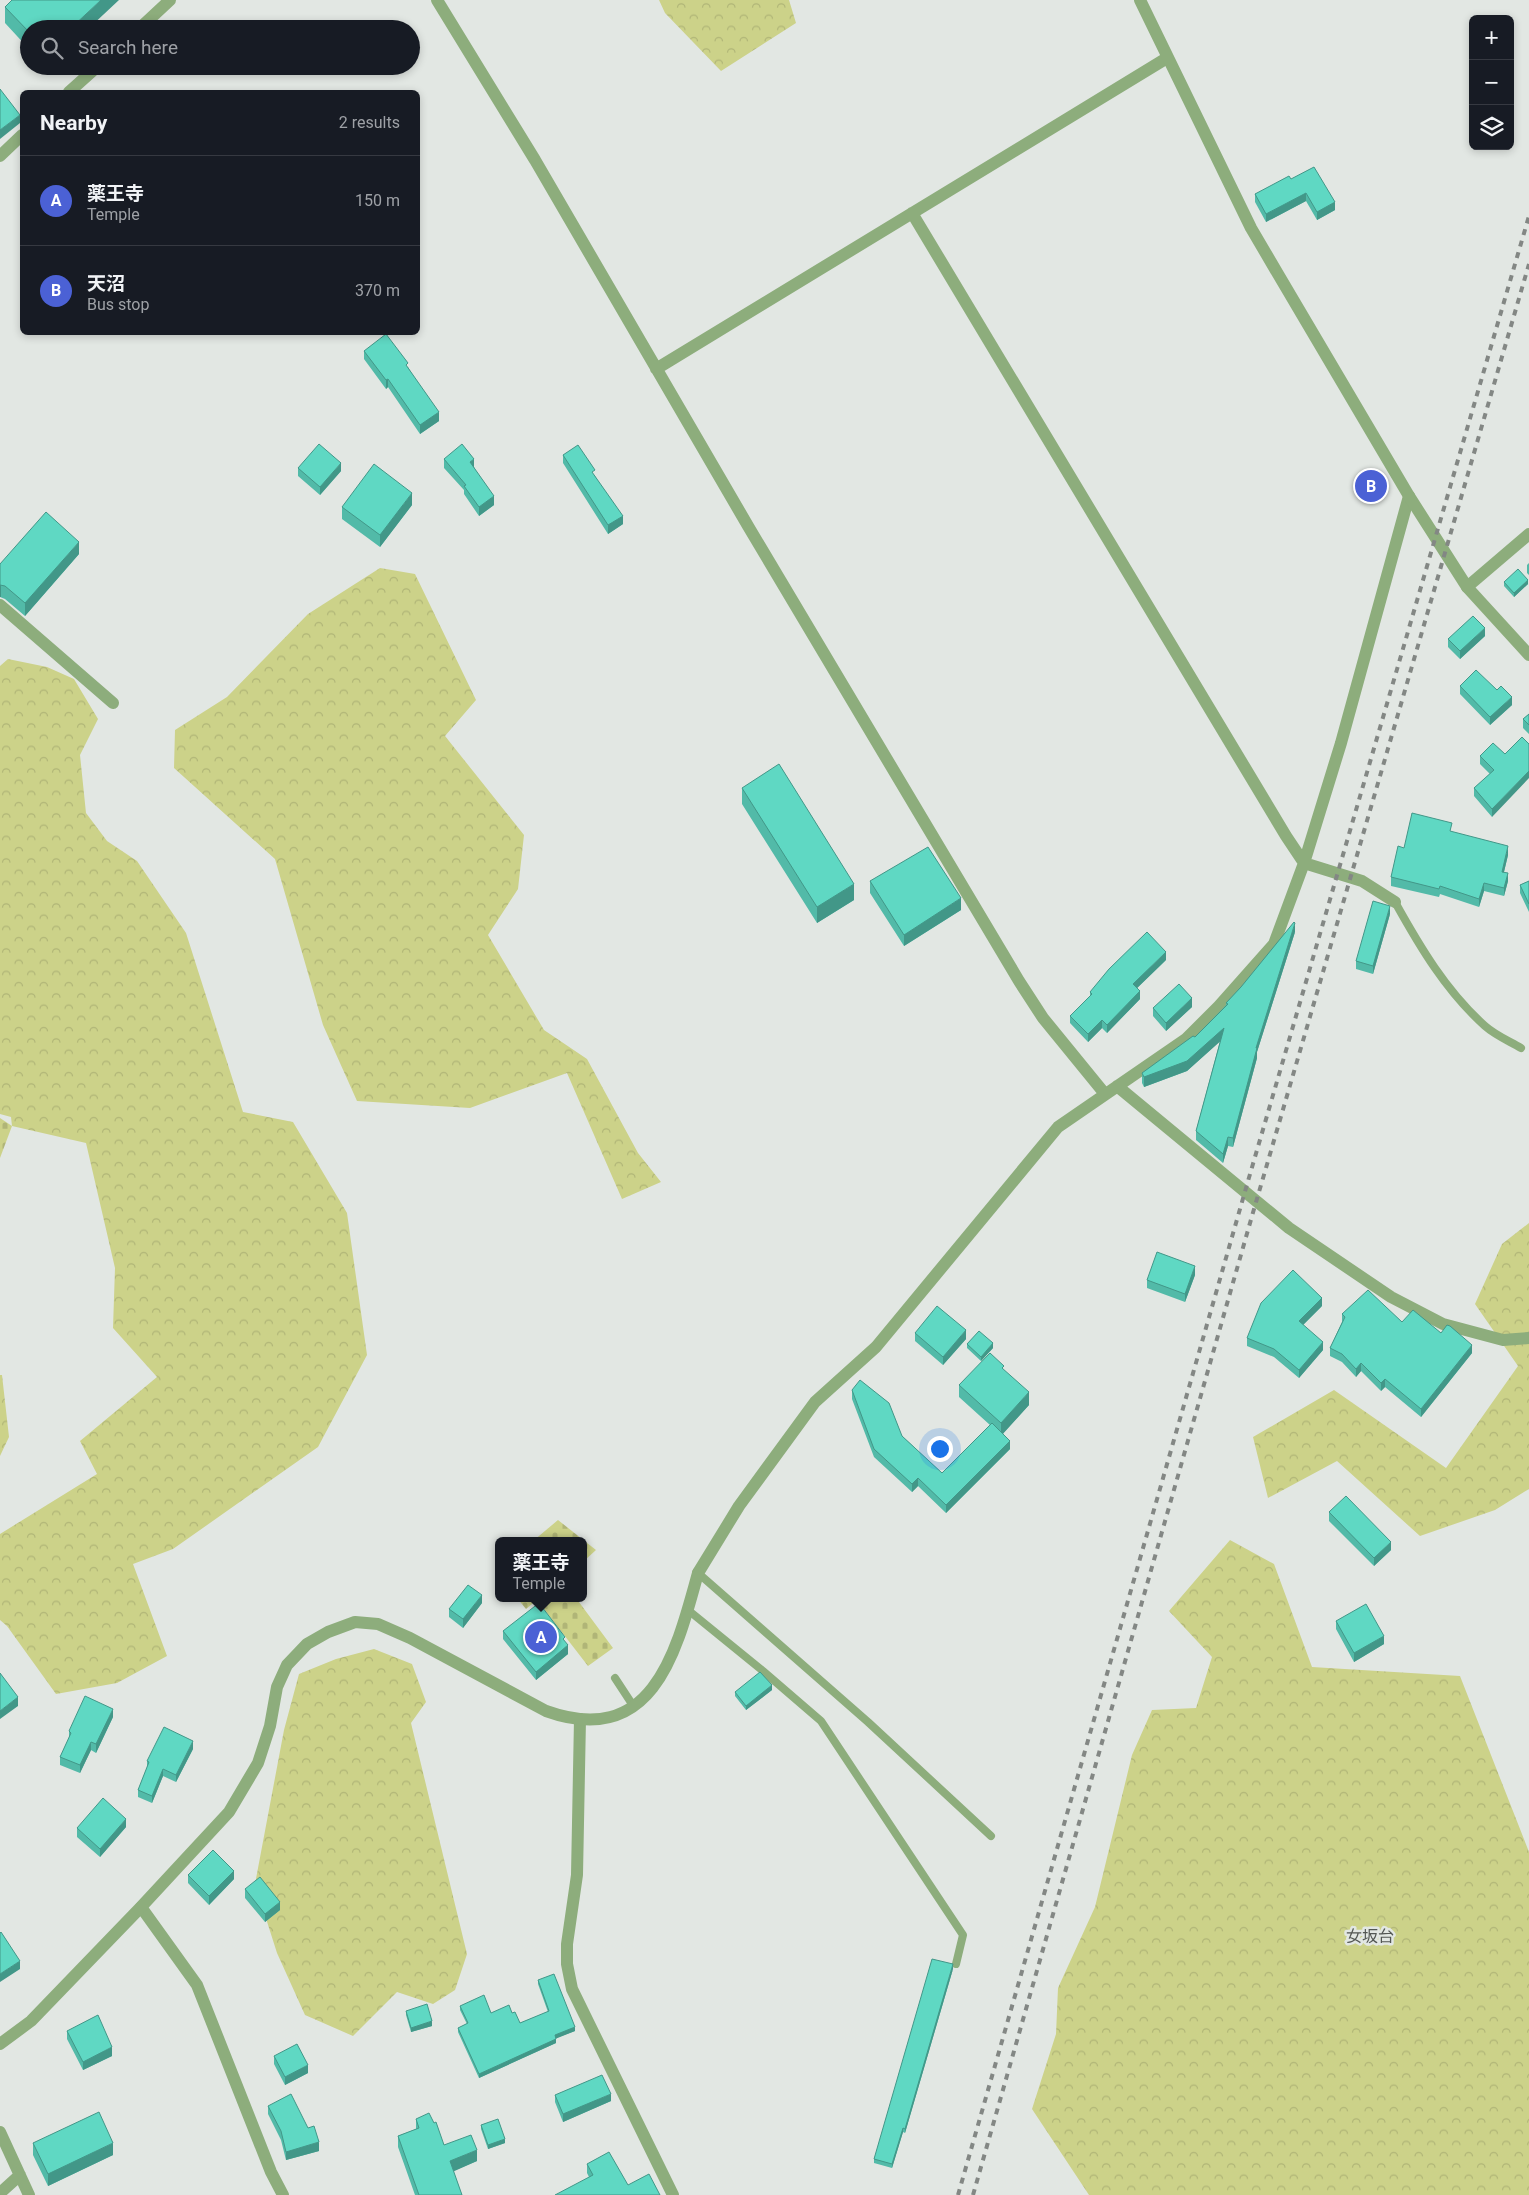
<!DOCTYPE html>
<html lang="en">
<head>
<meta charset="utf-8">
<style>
	:root { --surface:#171b24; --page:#20242c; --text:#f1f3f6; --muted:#9ea1a6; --line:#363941; --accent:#4b61d5 }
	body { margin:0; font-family:Roboto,"Noto Sans JP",sans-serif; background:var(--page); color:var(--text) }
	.controls { position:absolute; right:15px; top:15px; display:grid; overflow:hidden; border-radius:8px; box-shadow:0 2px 8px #0003 }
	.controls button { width:45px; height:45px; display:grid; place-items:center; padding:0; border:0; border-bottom:1px solid var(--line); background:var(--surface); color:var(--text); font:25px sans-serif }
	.you { position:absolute; left:939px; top:1448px; width:18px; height:18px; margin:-12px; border:4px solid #fff; border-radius:50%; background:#1a73e8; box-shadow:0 0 0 8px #1a73e833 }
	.badge { display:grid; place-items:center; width:32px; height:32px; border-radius:50%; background:var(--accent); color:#fff; font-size:16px; font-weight:700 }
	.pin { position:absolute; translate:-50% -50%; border:2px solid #fff; box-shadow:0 1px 5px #0006 }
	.popup { position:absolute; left:495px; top:1537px; width:92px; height:65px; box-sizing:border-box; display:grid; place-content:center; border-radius:8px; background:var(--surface); filter:drop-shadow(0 1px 4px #0005); font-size:16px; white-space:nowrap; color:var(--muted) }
	.popup b { font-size:19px; color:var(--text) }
	.popup::after { content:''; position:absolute; left:50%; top:100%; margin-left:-10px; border:10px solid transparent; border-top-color:var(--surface) }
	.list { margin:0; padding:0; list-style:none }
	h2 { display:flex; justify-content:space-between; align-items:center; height:65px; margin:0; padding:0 20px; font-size:21px }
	h2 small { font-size:16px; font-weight:400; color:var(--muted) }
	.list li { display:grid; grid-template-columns:32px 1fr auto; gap:15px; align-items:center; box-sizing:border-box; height:90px; padding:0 20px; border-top:1px solid var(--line) }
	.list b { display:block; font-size:19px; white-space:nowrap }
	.list p { margin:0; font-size:16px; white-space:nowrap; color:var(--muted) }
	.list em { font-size:16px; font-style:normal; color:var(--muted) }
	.icon { flex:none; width:28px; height:28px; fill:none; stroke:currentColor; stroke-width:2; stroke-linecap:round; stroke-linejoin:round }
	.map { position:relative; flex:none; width:1529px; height:2195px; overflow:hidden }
	.search { position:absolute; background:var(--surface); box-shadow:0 2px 8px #0003; left:20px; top:20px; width:400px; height:55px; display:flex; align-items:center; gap:12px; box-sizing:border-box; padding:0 18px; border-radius:28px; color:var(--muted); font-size:19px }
	.panel { position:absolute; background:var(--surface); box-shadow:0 2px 8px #0003; left:20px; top:90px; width:400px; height:245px; border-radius:8px }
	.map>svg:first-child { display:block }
</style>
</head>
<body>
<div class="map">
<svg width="1529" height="2195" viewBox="0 0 1529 2195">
	<defs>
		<pattern id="forest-crowns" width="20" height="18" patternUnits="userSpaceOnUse" patternTransform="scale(1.25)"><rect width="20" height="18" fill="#ccd289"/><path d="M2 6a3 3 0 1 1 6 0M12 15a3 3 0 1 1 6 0" fill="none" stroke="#b0b577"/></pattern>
		<pattern id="cemetery-stones" width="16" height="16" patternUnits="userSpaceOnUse" patternTransform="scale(1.25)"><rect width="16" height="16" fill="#ccd289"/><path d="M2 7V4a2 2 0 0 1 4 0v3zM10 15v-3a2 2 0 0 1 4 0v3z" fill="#b0b577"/></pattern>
	</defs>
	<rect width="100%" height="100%" fill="#e2e7e3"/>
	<!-- forest -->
	<path fill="url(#forest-crowns)" d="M659 0H789L796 23 721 71 665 13Z
		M380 568 415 574 476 700 445 736 524 835 518 889 488 935 544 1030 587 1059 638 1153 661 1182 622 1199 567 1073 470 1108 357 1101 323 1025 275 859 174 768 175 730 227 697 308 614Z
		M8 659 47 667 74 679 98 719 80 755 86 813 107 841 137 861 186 933 243 1112 293 1122 347 1213 367 1355 318 1447 173 1549 133 1564 167 1656 117 1683 56 1694 7 1626 0 1620V1534L97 1474 80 1441 157 1377 113 1328 115 1268 86 1143 12 1126 11 1117 0 1114V666Z
		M1529 1223V1489L1495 1510 1420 1536 1337 1461 1268 1498 1253 1437 1334 1390 1446 1468 1518 1366 1475 1304 1502 1244Z
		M0 1375H2L9 1437 0 1456Z
		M1230 1540 1274 1564 1312 1667 1460 1676 1529 1852V2195H1089L1032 2109 1056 2034 1058 1988 1095 1907 1132 1755 1152 1710 1196 1708 1212 1657 1169 1611Z
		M374 1649 412 1664 426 1702 411 1723 467 1954 455 1990 433 2004 397 1992 353 2036 305 2015 277 1953 255 1884 284 1730 299 1674 336 1659Z"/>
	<!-- cemetery -->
	<path fill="url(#cemetery-stones)" d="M0 1118 12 1126 0 1158Z
		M558 1520 596 1550 584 1561V1541H533Z
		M517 1598H576L613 1648 588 1666 537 1600 526 1609Z"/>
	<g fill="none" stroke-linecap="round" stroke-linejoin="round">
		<!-- service -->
		<path stroke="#8dad7c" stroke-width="8" d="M1395 902C1420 947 1446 991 1485 1026 1495 1035 1509 1041 1521 1048
			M698 1573 868 1722 991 1836
			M688 1610 763 1671 821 1721 963 1935 956 1964
			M615 1678 634 1707"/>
		<!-- minor -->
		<path stroke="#8dad7c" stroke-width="12" d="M437 0 535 160 748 526 1019 981 1043 1018 1105 1094
			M139 29 170 0
			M69 92 98 66
			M0 156 22 135
			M912 213 1286 836 1304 863 1362 881 1395 902
			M656 369 1167 58
			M1467 587 1529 534
			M0 605 113 703
			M1117 1086 1289 1228 1391 1297 1443 1324 1503 1340 1529 1338
			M698 1573 739 1506 815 1402 876 1347 1058 1127 1186 1039 1219 1006 1274 944 1304 863 1341 743 1409 496
			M580 1719 577 1875 567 1944V1964L572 1989 673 2195
			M141 1907 197 1985 271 2172 283 2195
			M0 2132 29 2195
			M0 2193 20 2175"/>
		<!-- tertiary -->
		<path stroke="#8dad7c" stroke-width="12" d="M1140 0 1251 228 1278 274 1409 496 1467 587 1529 655
			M0 2044 31 2021 141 1907 229 1812 258 1763 270 1726 277 1687 287 1665 307 1644 328 1632 355 1622 378 1624 410 1638 546 1711C652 1749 676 1654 698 1573"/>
		<!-- rail -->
		<path stroke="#838784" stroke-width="4" stroke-dasharray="6 6" stroke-linecap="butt" d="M958 2195 1248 1181 1529 216
			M973 2195 1252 1216 1529 264"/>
	</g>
	<!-- wall -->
	<path fill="#52baa8" d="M5 7 29 29V49L5 23Z
		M1291 179 1335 210 1317 220 1306 201 1266 222 1255 202V194Z
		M364 351 408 367 439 421 420 434 388 387 386 389 364 359Z
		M563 455 595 476 623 524 608 534 563 463Z
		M444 459 474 467 494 505 479 516 464 494V490L444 468Z
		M298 468 341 471 320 495 298 476Z
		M412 505 380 547 342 519V507Z
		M79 554 25 616 5 599 0 597V564Z
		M1529 563V575L1527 573V565Z
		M1504 582 1528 584 1514 597 1504 586Z
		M1485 636 1460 659 1448 647V639Z
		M1460 686 1512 705 1490 725 1460 694Z
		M1529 714V734L1523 728V719Z
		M1505 754 1492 817 1474 796V788L1490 774 1480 764V756Z
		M742 788 854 900 817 923 742 804Z
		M1452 832 1508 855 1504 872 1508 881 1504 896 1484 891 1479 907 1440 894 1439 897 1391 886V877L1404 848Z
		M870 881 961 910 904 946 870 893Z
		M1529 881V912L1520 893V885Z
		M1390 914 1373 974 1356 969V961Z
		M1295 932 1257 1052V1058L1233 1147 1228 1146 1223 1163 1196 1140V1131L1220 1041 1187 1071 1144 1087 1142 1083V1073L1195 1037 1226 1005V1003Z
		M1166 960 1137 988 1140 999 1107 1033 1102 1028 1088 1042 1070 1023V1016L1090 996V992Z
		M1192 1007 1166 1031 1153 1016V1008Z
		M1195 1275 1185 1302 1147 1288V1280Z
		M1322 1306 1303 1325 1323 1350 1299 1378 1274 1357 1247 1346V1338Z
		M1342 1314 1441 1333 1472 1353 1421 1417 1385 1387 1381 1391 1361 1371 1356 1377 1342 1362 1330 1356V1348L1342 1322Z
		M915 1333 966 1339 943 1365 915 1341Z
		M967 1344 993 1348 981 1361 967 1348Z
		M1004 1370 1029 1405 1003 1433 1010 1449 946 1513 918 1486 912 1492 874 1457 852 1399V1390L942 1473 990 1425 959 1397V1385Z
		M1329 1512 1391 1550 1374 1566 1329 1521Z
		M482 1603 463 1628 449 1617V1609Z
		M1336 1621 1384 1644 1354 1662 1336 1629Z
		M503 1631 565 1642 568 1654 536 1680 503 1639Z
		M772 1690 746 1710 735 1696V1692Z
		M113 1717 96 1753 91 1750 80 1773 60 1765V1757L69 1738V1731Z
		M193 1749 176 1782 163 1776 152 1803 138 1797V1790L147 1768V1761Z
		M126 1827 100 1857 77 1837V1828Z
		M188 1875 234 1879 209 1905 188 1883Z
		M245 1889 280 1910 265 1922 245 1898Z
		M953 1969 905 2133 903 2132 892 2168 874 2163V2159Z
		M538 1980 575 2031 556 2038V2043L479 2078 458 2032V2028L467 2024 460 2010V2006L491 2013H512L520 2023 548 2012 538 1984Z
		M406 2011 432 2026 411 2032 406 2015Z
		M67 2031 112 2056 83 2070 67 2039Z
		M274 2056 308 2073 285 2085 274 2064Z
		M555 2095 611 2101 563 2122 555 2102Z
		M268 2106 319 2151 286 2160 281 2140 268 2114Z
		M416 2119 444 2145 477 2161 453 2171 462 2195H415L398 2147V2136L416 2129Z
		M481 2125 505 2143 488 2149 481 2129Z
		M33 2143 113 2155 48 2186 33 2155Z
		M587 2164 628 2185 589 2177 587 2173Z"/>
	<!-- shaded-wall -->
	<path fill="#429788" d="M101 0H119L88 29H70Z
		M20 115V123L0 139V130Z
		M1306 193V201L1266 222V214Z
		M1335 202V210L1317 220V212Z
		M388 379V387L386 389V380Z
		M439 412V421L420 434V425Z
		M474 459V467L470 470V462Z
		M341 463V471L320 495V487Z
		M412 493V505L380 547V535Z
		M494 496V505L479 516V507Z
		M623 516V524L608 534V525Z
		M79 542V554L25 616V603Z
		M1528 580V584L1514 597V593Z
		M0 585H1V597H0Z
		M1485 628V636L1460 659V651Z
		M1512 697V705L1490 725V717Z
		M1529 771V778L1492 817V809Z
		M1508 846V855L1502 880V872Z
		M1508 873V881L1504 896V888Z
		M1484 883V891L1479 907V899Z
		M854 884V900L817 923V907Z
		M961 898V910L904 946V935Z
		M1390 906V914L1373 974V966Z
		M1295 923V932L1257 1052V1058L1233 1147V1138L1256 1048Z
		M1166 952V960L1133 992V984Z
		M1140 991V999L1107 1033V1025Z
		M1192 998V1007L1166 1031V1023Z
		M1102 1020V1028L1088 1042V1034Z
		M1224 1028V1038L1187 1071 1144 1087V1077Z
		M1228 1137V1146L1223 1163V1154Z
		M1195 1266V1275L1185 1302V1294Z
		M1322 1298V1306L1299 1329V1321Z
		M966 1330V1339L943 1365V1357Z
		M1323 1342V1350L1299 1378V1370Z
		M993 1343V1348L981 1361V1357Z
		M1472 1345V1353L1421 1417V1409Z
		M1361 1363V1371L1356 1377V1369Z
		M1385 1379V1387L1381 1391V1383Z
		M1029 1392V1405L1001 1436V1423Z
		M1010 1441V1449L946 1513V1505Z
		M918 1478V1486L912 1492V1484Z
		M1391 1542V1550L1374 1566V1558Z
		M482 1595V1603L463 1628V1619Z
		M1384 1636V1644L1354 1662V1653Z
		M568 1645V1654L536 1680V1672Z
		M772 1685V1690L746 1710V1706Z
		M18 1697V1706L0 1719V1711Z
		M113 1709V1717L96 1753V1744Z
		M193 1741V1749L176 1782V1775Z
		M91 1742V1750L80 1773V1765Z
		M163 1769V1776L152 1803V1796Z
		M126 1819V1827L100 1857V1849Z
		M234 1871V1879L209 1905V1896Z
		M280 1902V1910L265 1922V1914Z
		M20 1961V1969L0 1982V1974Z
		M953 1964V1969L905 2133V2129Z
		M432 2021V2026L411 2032V2028Z
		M575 2027V2031L555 2039V2035Z
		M556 2039V2043L479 2078V2074Z
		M112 2047V2056L83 2070V2062Z
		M308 2065V2073L285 2085V2077Z
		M611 2094V2101L563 2122V2114Z
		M903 2128V2132L892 2168V2164Z
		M505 2139V2143L488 2149V2145Z
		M319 2142V2151L286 2160V2152Z
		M113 2143V2155L48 2186V2174Z
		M477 2150V2161L450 2173V2161Z"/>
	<!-- building -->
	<path fill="#5fd8c3" stroke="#429788" d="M12 0H101L70 29H29V32L5 7Z
		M0 89 20 115 0 130Z
		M1314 167 1335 202 1317 212 1306 193 1266 214 1255 194 1289 176 1291 179Z
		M386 334 408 363 406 365 439 412 420 425 388 379 386 380 364 351Z
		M319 444 341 463 320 487 298 468Z
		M462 444 474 459 470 462 494 496 479 507 464 486 466 485 444 459Z
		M578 445 595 470 592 472 623 516 608 525 563 455Z
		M374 464 412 493 380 535 342 507Z
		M46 512 79 542 25 603 5 586 0 585V564Z
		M1518 569 1528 580 1514 593 1504 582Z
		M1473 616 1485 628 1460 651 1448 639Z
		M1476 670 1497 690 1501 686 1512 697 1490 717 1460 686Z
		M1529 714V725L1523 719Z
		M1522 737 1529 744V771L1492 809 1474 788 1494 770 1480 756 1493 743 1505 754Z
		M779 764 854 884 817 907 742 788Z
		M1412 813 1452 823 1450 831 1508 846 1502 872 1508 873 1504 888 1484 883 1479 899 1440 886 1439 889 1391 877 1398 846 1404 848Z
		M928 847 961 898 904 935 870 881Z
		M1529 881V904L1520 885Z
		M1373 901 1390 906 1373 966 1356 961Z
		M1294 922 1295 923 1256 1048H1257L1233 1138 1228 1137 1223 1154 1196 1131 1224 1028 1187 1061 1144 1077 1142 1073 1193 1036 1195 1037 1228 1004 1226 1003 1241 987Z
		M1147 932 1166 952 1133 984 1140 991 1107 1025 1102 1020 1088 1034 1070 1016 1092 994 1090 992 1109 969Z
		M1179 984 1192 998 1166 1023 1153 1008Z
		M1157 1252 1195 1266 1185 1294 1147 1280Z
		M1293 1270 1322 1298 1299 1321 1323 1342 1299 1370 1274 1349 1247 1338 1261 1303Z
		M1368 1290 1402 1322 1413 1310 1441 1333 1447 1325 1450 1326 1472 1345 1421 1409 1385 1379 1381 1383 1361 1363 1356 1369 1342 1354 1330 1348 1345 1317 1342 1314Z
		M937 1306 966 1330 943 1357 915 1333Z
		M979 1331 993 1343 981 1357 967 1344Z
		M990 1353 1004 1366 1002 1368 1029 1392 1001 1423 959 1385Z
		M860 1380 889 1403 902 1436 942 1473 992 1423 1010 1441 946 1505 918 1478 912 1484 874 1449 852 1390Z
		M1346 1496 1391 1542 1374 1558 1329 1512Z
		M468 1585 482 1595 463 1619 449 1609Z
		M539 1603 565 1637 563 1639 568 1645 536 1672 503 1631Z
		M1366 1604 1384 1636 1354 1653 1336 1621Z
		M760 1672 772 1685 746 1706 735 1692Z
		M0 1673 18 1697 0 1711Z
		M85 1696 113 1709 96 1744 91 1742 80 1765 60 1757 71 1733 69 1731Z
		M164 1727 193 1741 176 1775 163 1769 152 1796 138 1790 149 1762 147 1761Z
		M103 1798 126 1819 100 1849 77 1828Z
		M213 1850 234 1871 209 1896 188 1875Z
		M260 1877 280 1902 265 1914 245 1889Z
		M1 1932 20 1961 0 1974V1933Z
		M932 1959 953 1964 905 2129 903 2128 892 2164 874 2159Z
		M554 1974 575 2027 555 2035 556 2039 479 2074 458 2028 468 2023 460 2006 484 1995 491 2013 509 2005 512 2013 515 2012 520 2023 549 2011 538 1980Z
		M427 2004 432 2021 411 2028 406 2011Z
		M98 2015 112 2047 83 2062 67 2031Z
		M297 2044 308 2065 285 2077 274 2056Z
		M602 2075 611 2094 563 2114 555 2095Z
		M291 2094 308 2128 314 2126 319 2142 286 2152 281 2131 268 2106Z
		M99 2112 113 2143 48 2174 33 2143Z
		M429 2113 434 2123 436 2122 444 2145 471 2135 477 2150 450 2161 462 2195H419L398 2136 419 2128 416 2119Z
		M498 2119 505 2139 488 2145 481 2125Z
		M609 2152 628 2185 649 2174 660 2195H555L593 2175 587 2164Z"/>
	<g text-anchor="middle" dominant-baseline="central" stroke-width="5" stroke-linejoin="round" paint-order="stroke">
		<!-- neighbourhood labels -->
		<g font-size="16" fill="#535754" stroke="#e2e7e3">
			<text x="1370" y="1936">女坂台</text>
		</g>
	</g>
</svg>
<div class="controls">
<button>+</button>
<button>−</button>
<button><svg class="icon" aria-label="layers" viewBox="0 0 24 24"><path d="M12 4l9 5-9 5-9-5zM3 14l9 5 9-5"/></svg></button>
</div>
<div class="you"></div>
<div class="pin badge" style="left:541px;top:1637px">A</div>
<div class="popup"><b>薬王寺</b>Temple</div>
<div class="pin badge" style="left:1371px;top:486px">B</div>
<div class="search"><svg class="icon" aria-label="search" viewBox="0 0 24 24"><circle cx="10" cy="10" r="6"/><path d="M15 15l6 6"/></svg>Search here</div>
<section class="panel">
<h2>Nearby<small>2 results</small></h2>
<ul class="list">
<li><span class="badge">A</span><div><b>薬王寺</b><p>Temple</p></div><em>150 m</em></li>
<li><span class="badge">B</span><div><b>天沼</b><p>Bus stop</p></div><em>370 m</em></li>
</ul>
</section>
</div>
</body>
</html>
